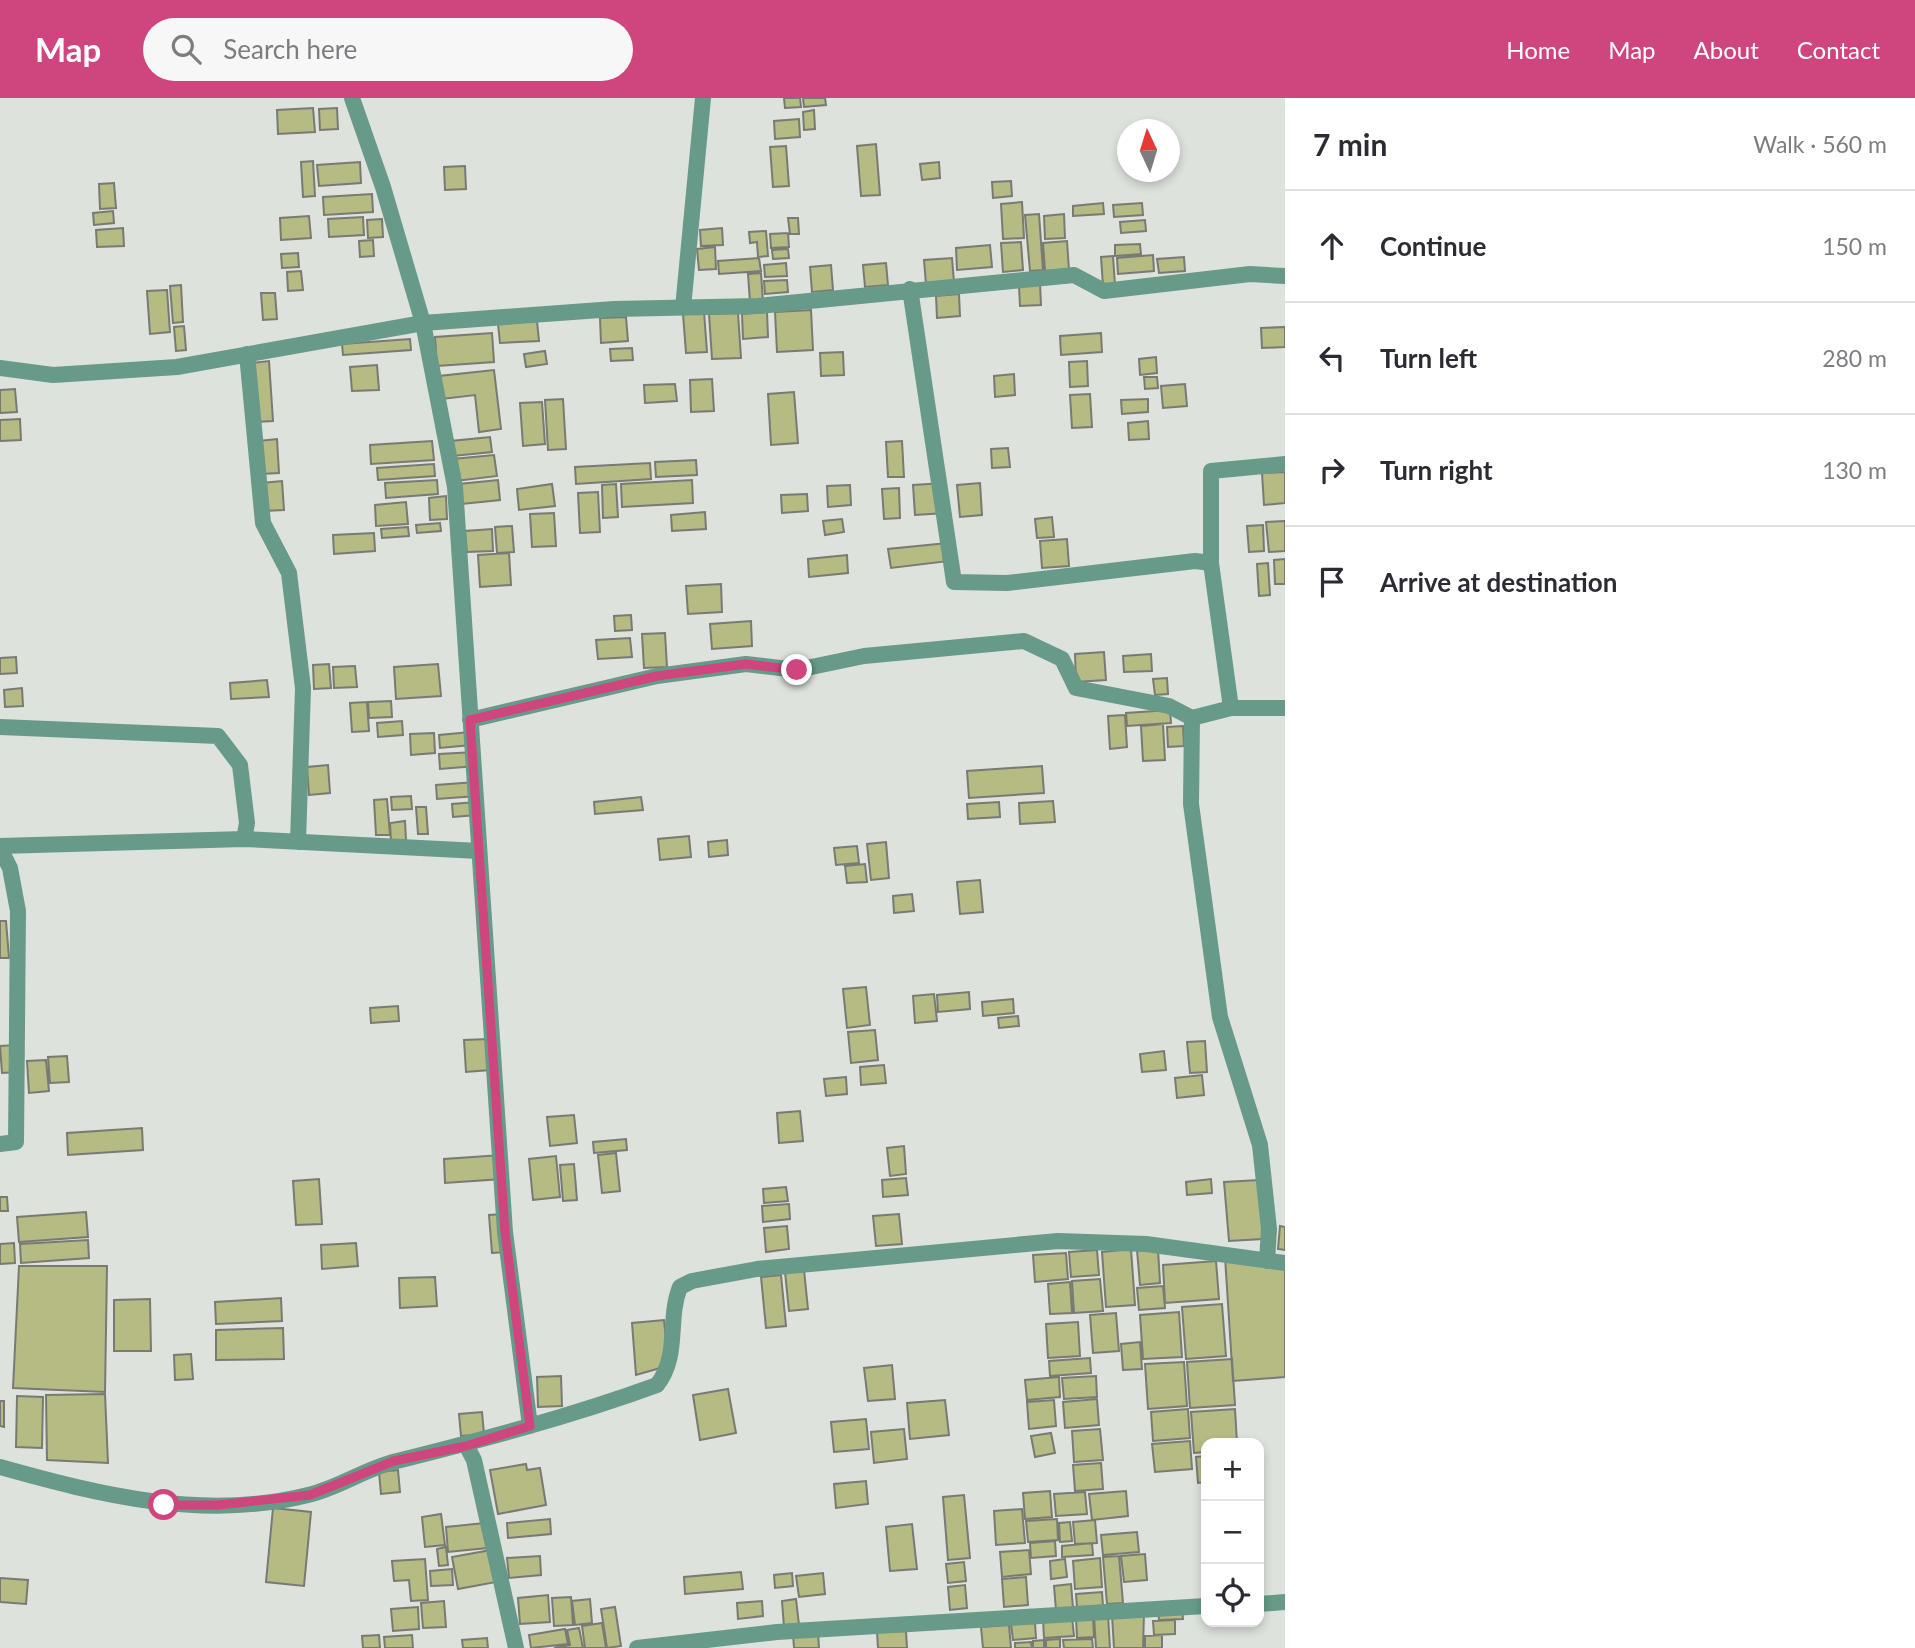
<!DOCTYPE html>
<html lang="en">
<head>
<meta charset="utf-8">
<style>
	:root { --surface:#fff; --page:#f7f7f7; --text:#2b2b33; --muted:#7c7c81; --line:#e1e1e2; --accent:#cf457e }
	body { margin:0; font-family:Lato,sans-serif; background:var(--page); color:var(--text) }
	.controls { position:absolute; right:21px; bottom:21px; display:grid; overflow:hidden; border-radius:14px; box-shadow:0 4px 10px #0003 }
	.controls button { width:63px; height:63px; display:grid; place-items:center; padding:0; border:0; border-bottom:2px solid var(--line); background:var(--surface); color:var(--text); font:35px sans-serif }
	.compass { position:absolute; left:1117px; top:21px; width:63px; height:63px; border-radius:50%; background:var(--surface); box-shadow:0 4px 10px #0003; rotate:356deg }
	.stop { position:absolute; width:21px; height:21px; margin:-16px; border:5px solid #cf457e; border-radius:50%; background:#fff }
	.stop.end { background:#cf457e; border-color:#fff; box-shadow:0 2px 7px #0008 }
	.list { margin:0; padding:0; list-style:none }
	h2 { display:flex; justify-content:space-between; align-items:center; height:91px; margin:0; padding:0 28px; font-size:30px }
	h2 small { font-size:23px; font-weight:400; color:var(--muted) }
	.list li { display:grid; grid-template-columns:46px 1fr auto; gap:21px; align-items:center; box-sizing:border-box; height:112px; padding:0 28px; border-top:2px solid var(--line) }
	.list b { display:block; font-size:26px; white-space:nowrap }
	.list em { font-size:23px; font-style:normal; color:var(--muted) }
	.icon { flex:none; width:38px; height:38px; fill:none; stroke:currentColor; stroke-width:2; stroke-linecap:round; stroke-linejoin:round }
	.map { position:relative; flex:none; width:1285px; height:1550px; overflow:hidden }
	header { display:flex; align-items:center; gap:42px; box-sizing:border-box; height:98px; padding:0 35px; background:var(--accent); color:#fff }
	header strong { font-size:33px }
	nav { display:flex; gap:38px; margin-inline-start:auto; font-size:24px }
	.search { width:490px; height:63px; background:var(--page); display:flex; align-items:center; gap:18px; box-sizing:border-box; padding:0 24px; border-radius:38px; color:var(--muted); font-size:26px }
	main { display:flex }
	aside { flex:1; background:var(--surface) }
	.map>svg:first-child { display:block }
</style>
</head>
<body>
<header>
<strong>Map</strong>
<div class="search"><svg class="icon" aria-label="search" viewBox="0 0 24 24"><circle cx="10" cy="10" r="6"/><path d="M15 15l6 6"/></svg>Search here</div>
<nav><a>Home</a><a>Map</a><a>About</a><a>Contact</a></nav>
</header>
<main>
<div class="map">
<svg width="1285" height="1550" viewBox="0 0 1285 1550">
	<rect width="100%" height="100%" fill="#dde2dc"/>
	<!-- building -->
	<path fill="#b5bb83" stroke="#797a73" stroke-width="2" d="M784 0H800L801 9 785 10Z
		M803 0H825L826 7 804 9Z
		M313 10 315 34 278 36 277 12Z
		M337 10 338 31 320 32 319 11Z
		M814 12 815 31 804 32 803 14Z
		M799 21 800 39 775 41 774 23Z
		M876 46 880 97 861 98 857 48Z
		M786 48 789 88 773 89 770 49Z
		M313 63 315 98 303 99 301 64Z
		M360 64 361 85 319 88 317 67Z
		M939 64 940 80 922 82 920 66Z
		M465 68 466 91 445 92 444 69Z
		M1011 83 1012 98 993 100 992 84Z
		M114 85 116 110 100 111 99 86Z
		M372 96 373 114 324 117 323 99Z
		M1022 104 1024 140 1003 141 1001 106Z
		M1103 105 1104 116 1073 118V108Z
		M1142 105 1143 117 1114 119 1113 107Z
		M113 113 114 125 94 127 93 115Z
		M1039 116 1043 172 1030 173 1025 117Z
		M1064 116 1065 140 1045 141 1044 118Z
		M309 118 311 140 281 142 280 120Z
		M363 119 364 137 329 139 328 121Z
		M788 120H798L799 136H790Z
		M382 121 383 139 368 140 367 122Z
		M1145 122 1146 133 1121 135 1120 124Z
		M123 130 124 148 97 149 96 132Z
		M722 130 723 147 701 148 700 132Z
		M766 133 768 158 758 159 757 144 750 145 749 134Z
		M788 135 789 149 771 150 770 136Z
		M373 142 374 158 360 159 359 143Z
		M1067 143 1069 172 1045 173 1043 145Z
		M1021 144 1023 172 1003 174 1001 145Z
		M1140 146 1141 156 1115 158V147Z
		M990 147 992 169 957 172 956 150Z
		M715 149 716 171 699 172 697 151Z
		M788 151 789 160 773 161 772 152Z
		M298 155 299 169 282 170 281 156Z
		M1153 157 1154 173 1118 176 1117 160Z
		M1113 158 1115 187 1103 188 1101 159Z
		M1184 159 1185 173 1159 175 1157 161Z
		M759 160 761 173 719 176 718 163Z
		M952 160 954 184 926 186 924 162Z
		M786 165 787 178 765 179 764 167Z
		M886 165 888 187 865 189 863 167Z
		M831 167 833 192 812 194 810 169Z
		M301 173 303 192 288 193 287 174Z
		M761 175 763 203 750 204 748 176Z
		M787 182 788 194 765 196 764 183Z
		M1040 186 1041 207 1020 208 1019 188Z
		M181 187 183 224 173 225 170 188Z
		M167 192 170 234 150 236 147 193Z
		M261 195H275L277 221 263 222Z
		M959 196 960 218 937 220 936 198Z
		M811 212 813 252 777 254 775 214Z
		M704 214 707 254 686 255 683 216Z
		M767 214 768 239 743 241 742 216Z
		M738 215 741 260 712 261 709 216Z
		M626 219 628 243 601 245 600 220Z
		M537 223 539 243 500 245 498 226Z
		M184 228 186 252 176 253 174 229Z
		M1285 229V249L1262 250 1261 230Z
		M492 235 494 264 437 268 435 239Z
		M1101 235 1102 254 1061 257 1060 238Z
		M410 241 411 252 343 257 342 246Z
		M632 250 633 262 611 263 610 251Z
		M545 253 547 266 526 269 524 256Z
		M843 254 844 277 821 278 820 255Z
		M1156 259 1157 275 1140 277 1139 261Z
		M269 263 273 323 255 324 251 265Z
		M1087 263 1088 288 1070 289 1069 264Z
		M377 267 379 292 352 293 350 269Z
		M494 272 501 331 479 334 475 297 442 301 439 278Z
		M1014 276 1015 297 995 299 994 278Z
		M1144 279H1157L1158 290 1145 291Z
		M712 281 714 313 691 314 690 282Z
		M675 286 677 303 645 305 644 287Z
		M1185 286 1187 308 1163 310 1161 288Z
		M15 291 17 314 0 315V292Z
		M794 294 798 345 771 347 768 296Z
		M1090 296 1092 329 1072 330 1070 297Z
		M563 301 566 351 548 352 545 302Z
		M1148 301V314L1122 316 1121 302Z
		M542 304 545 346 523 348 520 305Z
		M20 321 21 342 0 343V322Z
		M1148 323 1149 341 1129 342 1128 325Z
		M490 339 492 354 453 358 451 343Z
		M277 341 279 375 261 376 259 343Z
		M432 343 434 362 371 366 370 347Z
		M902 343 904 379H888L886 344Z
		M1008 350 1010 369 992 370 991 351Z
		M494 357 497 378 456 383 453 361Z
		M696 362 697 377 656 379 655 364Z
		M650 365 651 381 576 386 575 369Z
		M434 366 435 378 378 382 377 370Z
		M1285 374V405L1264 407 1262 375Z
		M437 382 438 396 386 400 385 385Z
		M498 382 500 402 462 406 459 386Z
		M692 382 693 405 622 409 621 386Z
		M282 383 284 412 264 413 262 385Z
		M944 385 946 415 915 417 913 387Z
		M980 385 982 417 960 419 957 387Z
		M552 386 555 408 519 412 517 391Z
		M616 386 618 419 603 420 602 387Z
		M850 387 851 407 828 409 827 388Z
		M899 390 900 420 884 421 882 391Z
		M598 394 600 434 580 435 578 395Z
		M807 396 808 413 782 415 781 397Z
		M446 398 447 421 430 422 429 400Z
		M406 404 408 426 376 428 375 407Z
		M705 414 706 431 672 433 671 417Z
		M554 415 556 448 532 449 530 416Z
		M1052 419 1054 439 1037 440 1035 421Z
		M842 421 844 434 825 437 823 423Z
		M1285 423V453L1269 454 1266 424Z
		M440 425 441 433 417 435 416 427Z
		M1263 427 1264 453 1249 454 1247 428Z
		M512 428 514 454 497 455 495 429Z
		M408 429 409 438 382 440 381 431Z
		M492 431 493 453 467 454 465 433Z
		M374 435 375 453 334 456 333 437Z
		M1067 441 1069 468 1042 470 1040 443Z
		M947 445 949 463 891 470 888 451Z
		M509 455 511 487 480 489 478 457Z
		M847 457 848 475 809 479 808 461Z
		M1285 461V486H1275L1274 462Z
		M1268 465 1270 497 1259 498 1257 466Z
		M721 486 722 514 688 516 686 488Z
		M631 517 632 532 615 533 614 518Z
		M751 523 752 548 712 551 710 526Z
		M665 535 667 569 644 570 642 536Z
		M630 540 632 559 598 561 596 542Z
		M1104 554 1106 582 1076 584 1075 556Z
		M1151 556 1152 573 1124 574 1123 558Z
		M16 559 17 575 0 576V560Z
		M329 566 331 590 314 591 313 567Z
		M438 566 441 598 396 601 394 569Z
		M355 568 357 589 334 590 333 569Z
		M1167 580 1168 596 1155 597 1153 581Z
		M267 582 269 599 231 601 230 585Z
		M22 590 23 608 5 609 4 592Z
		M391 603 392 619 369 620 368 604Z
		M367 604 369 633 352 634 350 605Z
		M1170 612 1171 625 1127 628 1126 615Z
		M1125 617 1127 649 1110 651 1108 618Z
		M402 623 403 637 378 639 377 625Z
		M1163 626 1165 662 1143 663 1141 628Z
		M1183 628 1184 648 1168 649 1167 629Z
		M470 634 471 647 440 650 439 637Z
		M434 635 435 655 411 657 410 636Z
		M475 654 476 668 440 671 439 656Z
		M328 667 330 695 309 697 307 669Z
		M1042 668 1044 695 969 700 967 673Z
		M476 684 477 698 437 701 436 687Z
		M411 698 412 711 392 712 391 699Z
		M641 699 643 712 595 716 594 704Z
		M387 701 390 737H376L374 702Z
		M1053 703 1055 724 1020 726 1019 705Z
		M476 704 477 717 453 719 452 706Z
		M999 704 1000 719 968 721 967 706Z
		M416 709H426L428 736H418Z
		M405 723 406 742 391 743 390 725Z
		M689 738 691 759 660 762 658 741Z
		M727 742 728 757 709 759 708 744Z
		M886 744 889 780 871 782 867 746Z
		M857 748 859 765 836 767 834 750Z
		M865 766 867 784 847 785 845 768Z
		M980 782 983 814 960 816 957 784Z
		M912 796 914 813 894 815 893 798Z
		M0 823H6L9 860H0Z
		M866 889 870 927 847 930 843 891Z
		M969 894 970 911 938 914 937 897Z
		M934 896 937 923 915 925 913 898Z
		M1013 901 1014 915 983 918 982 904Z
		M398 908 399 923 371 925 370 910Z
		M1018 918 1019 928 999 930 998 920Z
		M875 932 878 962 851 965 848 934Z
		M488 941 490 972 466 974 464 942Z
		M1205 943 1207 974 1190 975 1187 944Z
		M15 947 17 974 2 975 0 948Z
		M1164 953 1166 972 1142 974 1140 956Z
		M67 958 69 984 50 985 48 959Z
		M46 962 49 993 29 995 27 963Z
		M884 967 886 985 861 987 860 969Z
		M1202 977 1204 997 1177 1000 1175 980Z
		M846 979 847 996 826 998 824 981Z
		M800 1013 803 1043 779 1045 777 1015Z
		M574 1017 577 1045 550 1048 547 1019Z
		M142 1030 143 1052 68 1057 67 1035Z
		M626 1041 627 1052 594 1055 593 1044Z
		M904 1048 906 1076 890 1078 887 1050Z
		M616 1055 620 1093 602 1095 598 1057Z
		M501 1057 502 1081 445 1085 444 1061Z
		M556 1058 560 1099 533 1102 529 1061Z
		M574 1066 577 1102 563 1103 560 1067Z
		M906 1080 908 1097 883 1099 882 1082Z
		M319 1081 322 1126 296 1127 293 1083Z
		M1211 1081 1212 1095 1187 1097 1186 1084Z
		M1259 1082 1263 1141 1229 1143 1224 1084Z
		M786 1089 788 1103 764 1105 763 1091Z
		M0 1099H7L8 1113H0Z
		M789 1106 790 1121 763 1124 762 1108Z
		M86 1114 88 1139 19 1144 17 1119Z
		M503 1116 506 1154 492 1155 489 1117Z
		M899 1116 902 1146 876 1148 873 1118Z
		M787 1128 789 1151 766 1154 764 1130Z
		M1280 1128 1285 1129V1152L1278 1151Z
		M88 1142 89 1160 21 1165 20 1146Z
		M14 1145 15 1165 0 1166V1146Z
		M356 1145 358 1168 322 1171 321 1147Z
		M1131 1151 1135 1207 1106 1209 1102 1154Z
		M1158 1151 1160 1185 1140 1187 1137 1152Z
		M1097 1152 1099 1177 1071 1179 1069 1154Z
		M1066 1155 1068 1181 1035 1184 1033 1157Z
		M1225 1159 1285 1168V1279L1233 1283Z
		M1216 1163 1219 1201 1165 1205 1163 1167Z
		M19 1168H107L105 1294 13 1290Z
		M804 1172 808 1211 789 1213 785 1174Z
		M781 1177 786 1228 766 1230 761 1179Z
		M435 1179 437 1208 400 1210 399 1180Z
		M1100 1181 1103 1213 1074 1215 1072 1183Z
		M1070 1184 1072 1215 1050 1216 1048 1186Z
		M1163 1188 1165 1210 1139 1212 1137 1190Z
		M281 1200 282 1223 216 1226 215 1204Z
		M150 1201 151 1253H114V1202Z
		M1222 1206 1226 1258 1186 1261 1182 1209Z
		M1179 1214 1182 1259 1143 1261 1140 1217Z
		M1116 1215 1119 1253 1093 1255 1090 1217Z
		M664 1222 668 1262 660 1270 636 1277 632 1225Z
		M1078 1224 1080 1258 1048 1260 1046 1226Z
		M283 1230 284 1261 216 1262V1232Z
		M1140 1244 1142 1271 1123 1272 1121 1246Z
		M191 1256 193 1281 175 1282 174 1257Z
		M1090 1260 1091 1275 1050 1278 1049 1263Z
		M1232 1261 1235 1307 1190 1310 1187 1264Z
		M1184 1264 1187 1308 1148 1311 1145 1266Z
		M892 1267 895 1301 868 1303 864 1270Z
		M561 1278 562 1308 538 1309 537 1279Z
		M1096 1278 1097 1299 1064 1301 1062 1280Z
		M1059 1279 1060 1299 1027 1302 1025 1282Z
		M728 1291 736 1335 700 1342 693 1297Z
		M105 1296 108 1365 47 1362 46 1297Z
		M17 1298 43 1299 42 1350 16 1349Z
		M1097 1301 1099 1327 1065 1330 1063 1304Z
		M945 1302 949 1337 910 1341 907 1305Z
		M1054 1302 1056 1328 1029 1331 1027 1304Z
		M0 1303H4V1329L0 1328Z
		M1188 1311 1190 1340 1153 1343 1151 1314Z
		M1235 1311 1237 1345H1206V1354L1194 1355 1191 1314Z
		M482 1314 484 1336 461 1338 459 1316Z
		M866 1321 869 1351 834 1354 831 1324Z
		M904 1331 907 1361 874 1365 871 1334Z
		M1100 1331 1103 1362 1074 1364 1072 1333Z
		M1051 1335 1055 1355 1035 1359 1031 1338Z
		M1190 1343 1192 1371 1155 1374 1152 1346Z
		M1206 1358V1384L1198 1385 1196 1359Z
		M1101 1365 1103 1391 1075 1393 1073 1367Z
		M526 1366 527 1372 540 1370 546 1407 498 1416 490 1372Z
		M398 1372 400 1394 381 1396 379 1374Z
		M866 1383 868 1406 836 1410 834 1386Z
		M1050 1393 1052 1419 1025 1421 1023 1395Z
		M1126 1393 1128 1418 1092 1422 1089 1396Z
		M1085 1394 1087 1416 1056 1418 1054 1396Z
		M964 1397 970 1460 948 1462 943 1399Z
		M273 1410 311 1414 304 1488 266 1484Z
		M1022 1411 1025 1445 996 1447 994 1413Z
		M441 1416 445 1447 425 1449 422 1419Z
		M550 1421 551 1436 508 1440 507 1425Z
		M1057 1421 1058 1442 1028 1444 1026 1423Z
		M1095 1422 1097 1445 1075 1446 1073 1424Z
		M1070 1424 1072 1443 1060 1444 1059 1425Z
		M484 1425 487 1450 448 1454 446 1429Z
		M912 1426 917 1471 890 1473 886 1429Z
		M1137 1434 1139 1454 1103 1457 1101 1437Z
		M1055 1443 1056 1458 1031 1460 1030 1445Z
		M1092 1445 1093 1457 1062 1459V1448Z
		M446 1449 448 1467 439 1468 437 1451Z
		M491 1452 496 1484 458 1491 452 1459Z
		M1029 1452 1031 1476 1002 1479 1000 1454Z
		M1145 1456 1147 1482 1124 1484 1121 1458Z
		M540 1458 541 1477 509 1480 507 1460Z
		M1119 1458 1123 1505 1107 1506 1103 1459Z
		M1100 1460 1102 1489 1075 1491 1073 1463Z
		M425 1461 428 1502 411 1503 409 1482 394 1483 392 1463Z
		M1065 1461 1067 1479 1051 1481 1050 1463Z
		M964 1464 966 1483 948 1485 946 1466Z
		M452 1471 453 1487 431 1488 430 1473Z
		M741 1474 743 1491 685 1496 684 1479Z
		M792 1475 793 1488 775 1490 774 1477Z
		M823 1475 825 1496 799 1499 796 1478Z
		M1026 1479 1028 1507 1004 1509 1002 1481Z
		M0 1480 28 1482 26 1506 0 1504Z
		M1071 1486 1073 1510 1056 1512 1054 1488Z
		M965 1487 967 1510 950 1512 948 1489Z
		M1102 1494 1103 1508 1077 1510 1076 1496Z
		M548 1497 550 1524 520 1526 518 1500Z
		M571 1499 573 1527 554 1528 552 1500Z
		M590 1501 592 1525 575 1527 572 1503Z
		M796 1501 799 1527 784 1529 782 1503Z
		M444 1503 446 1529 423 1530 421 1505Z
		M762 1503 763 1518 738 1521 737 1505Z
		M418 1509 419 1531 393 1533 391 1511Z
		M615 1509 621 1548 607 1550 601 1511Z
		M1182 1511 1183 1521 1159 1522 1158 1513Z
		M1144 1515 1143 1550H1114L1112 1517Z
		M1108 1517 1110 1550H1096L1094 1518Z
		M1072 1519 1074 1538 1044 1540 1043 1521Z
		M1076 1519H1093L1094 1539 1077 1540Z
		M1175 1522V1536L1154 1537 1153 1523Z
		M602 1525 606 1550H585L582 1528Z
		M1035 1525 1036 1540 1013 1542 1011 1526Z
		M1009 1527 1011 1550H983L981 1529Z
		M579 1530 583 1550H554L570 1547 567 1532Z
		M565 1531 568 1546 531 1550 529 1537Z
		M906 1533 907 1550H878L877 1534Z
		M818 1534 819 1550H794L793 1536Z
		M379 1537 380 1550H363L362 1538Z
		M412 1537 413 1550H385L384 1539Z
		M1162 1537V1550H1145V1538Z
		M487 1540 488 1550H463L462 1542Z
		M1060 1541V1550H1046V1542Z
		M1092 1541 1093 1550H1064L1063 1542Z
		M1044 1542V1550H1033V1543Z
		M1031 1544 1032 1550H1015V1545Z"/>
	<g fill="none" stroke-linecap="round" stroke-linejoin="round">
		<!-- minor -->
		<path stroke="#679a88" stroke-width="16" d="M352 0 383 89 423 225 455 389 505 1134 530 1328
			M910 191 954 484 1007 485 1195 463 1211 465 1231 610
			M683 210 703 0
			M247 256 263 425 289 475 303 590 298 744
			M0 270 53 277 177 269 423 225 614 211 758 208 1074 177 1104 193 1250 176 1285 178
			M1211 465V373L1285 366
			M1192 620 1231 610H1285
			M470 622 657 578 746 566 797 572 864 558 1024 543 1062 561 1076 590 1169 608 1192 620 1191 706 1220 919 1260 1047 1269 1131 1267 1163
			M0 629 218 638 240 667 247 725 244 741
			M0 748 244 741 479 753
			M0 750 10 770 18 813 16 1044 0 1046
			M466 1347 474 1362 516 1550
			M0 1369C100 1397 204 1423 308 1397 339 1390 366 1370 397 1363 485 1341 572 1318 657 1287 680 1258 667 1221 680 1189L692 1183 757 1171 1058 1143 1146 1146 1285 1165
			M1259 1506 1285 1504
			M637 1550 777 1534 1206 1508"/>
	</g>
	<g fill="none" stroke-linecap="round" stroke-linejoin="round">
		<!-- route -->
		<path stroke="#cf457e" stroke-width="9" d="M164 1407H218L310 1397 394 1363 466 1348 530 1328 505 1134 470 622 657 578 746 566 797 572"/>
	</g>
</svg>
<div class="controls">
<button>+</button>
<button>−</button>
<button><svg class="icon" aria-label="locate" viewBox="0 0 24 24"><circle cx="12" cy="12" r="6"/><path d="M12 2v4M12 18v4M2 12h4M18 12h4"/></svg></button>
</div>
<svg class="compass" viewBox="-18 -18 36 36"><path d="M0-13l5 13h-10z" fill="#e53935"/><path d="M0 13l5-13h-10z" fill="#7c7c81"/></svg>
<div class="stop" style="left:164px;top:1407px"></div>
<div class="stop end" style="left:797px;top:572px"></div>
</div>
<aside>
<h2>7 min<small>Walk · 560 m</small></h2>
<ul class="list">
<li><svg class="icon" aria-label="ahead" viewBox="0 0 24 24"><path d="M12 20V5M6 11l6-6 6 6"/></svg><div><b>Continue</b></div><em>150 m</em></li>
<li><svg class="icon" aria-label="left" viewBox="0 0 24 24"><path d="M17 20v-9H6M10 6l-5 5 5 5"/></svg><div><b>Turn left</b></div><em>280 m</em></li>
<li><svg class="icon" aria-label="right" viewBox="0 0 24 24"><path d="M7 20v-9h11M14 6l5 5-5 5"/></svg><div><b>Turn right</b></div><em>130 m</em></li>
<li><svg class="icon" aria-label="arrive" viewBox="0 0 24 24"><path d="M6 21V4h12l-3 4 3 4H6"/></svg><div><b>Arrive at destination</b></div></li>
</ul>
</aside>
</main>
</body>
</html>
